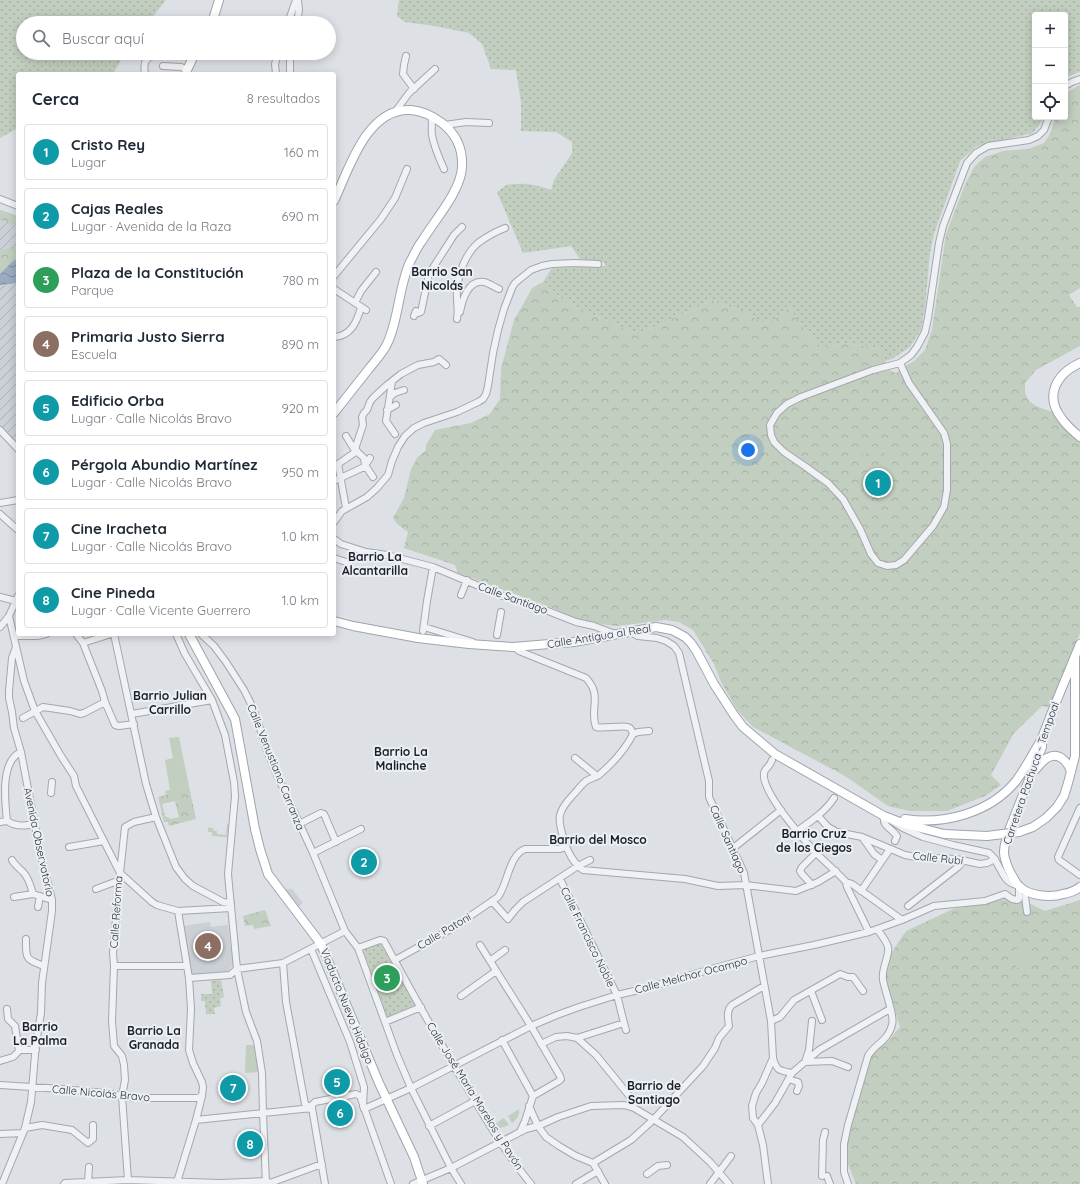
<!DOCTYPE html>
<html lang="es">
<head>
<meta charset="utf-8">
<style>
	:root { --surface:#fff; --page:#f2f2f3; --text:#1f2937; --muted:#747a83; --line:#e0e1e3; --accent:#b45309 }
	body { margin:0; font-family:Quicksand,sans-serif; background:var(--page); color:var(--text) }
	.controls { position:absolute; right:12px; top:12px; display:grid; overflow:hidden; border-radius:4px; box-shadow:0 2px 10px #0003 }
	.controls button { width:36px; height:36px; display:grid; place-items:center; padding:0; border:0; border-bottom:1px solid var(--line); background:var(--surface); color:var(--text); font:20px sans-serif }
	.you { position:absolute; left:748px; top:450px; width:14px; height:14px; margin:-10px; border:3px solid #fff; border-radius:50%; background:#1a73e8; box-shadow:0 0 0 6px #1a73e833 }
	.badge { display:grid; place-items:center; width:26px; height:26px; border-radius:50%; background:var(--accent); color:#fff; font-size:13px; font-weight:700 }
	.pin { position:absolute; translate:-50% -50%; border:2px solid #fff; box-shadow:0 1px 4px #0006 }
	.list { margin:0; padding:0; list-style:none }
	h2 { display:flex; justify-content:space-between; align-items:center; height:52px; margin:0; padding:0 16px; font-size:17px }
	h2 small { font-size:13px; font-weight:400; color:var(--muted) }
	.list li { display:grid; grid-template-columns:26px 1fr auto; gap:12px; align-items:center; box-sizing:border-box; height:56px; margin:0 8px 8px; padding:0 8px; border:1px solid var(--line); border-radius:4px }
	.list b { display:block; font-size:15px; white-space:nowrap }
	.list p { margin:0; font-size:13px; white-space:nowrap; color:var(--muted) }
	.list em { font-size:13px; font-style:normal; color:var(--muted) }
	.icon { flex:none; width:22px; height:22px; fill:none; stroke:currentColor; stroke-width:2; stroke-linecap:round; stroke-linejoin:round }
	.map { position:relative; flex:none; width:1080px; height:1184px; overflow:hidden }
	.search { position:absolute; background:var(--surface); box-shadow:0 2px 10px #0003; left:16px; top:16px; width:320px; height:44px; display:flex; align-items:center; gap:10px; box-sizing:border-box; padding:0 14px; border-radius:22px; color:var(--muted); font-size:15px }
	.panel { position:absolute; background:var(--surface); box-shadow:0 2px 10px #0003; left:16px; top:72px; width:320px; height:564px; border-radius:4px }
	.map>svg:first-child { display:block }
</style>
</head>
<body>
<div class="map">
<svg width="1080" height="1184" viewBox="0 0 1080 1184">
	<defs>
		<pattern id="industrial-furrows" width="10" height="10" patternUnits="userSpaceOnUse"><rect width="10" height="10" fill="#cbcfd6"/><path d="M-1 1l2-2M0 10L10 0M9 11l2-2" fill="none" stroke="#aeb2b8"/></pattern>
		<pattern id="grass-dots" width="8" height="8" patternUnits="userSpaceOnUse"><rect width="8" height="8" fill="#c2cebf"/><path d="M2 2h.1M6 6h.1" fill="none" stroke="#a7b1a5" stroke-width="1.8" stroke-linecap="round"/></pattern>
		<pattern id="forest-crowns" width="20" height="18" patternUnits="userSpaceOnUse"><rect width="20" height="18" fill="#c2cebf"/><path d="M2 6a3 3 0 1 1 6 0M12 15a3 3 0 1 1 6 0" fill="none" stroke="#a7b1a5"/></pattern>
		<pattern id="water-waves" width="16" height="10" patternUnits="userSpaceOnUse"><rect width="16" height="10" fill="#9bacc2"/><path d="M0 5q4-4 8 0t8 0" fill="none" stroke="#7e8c9f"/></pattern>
	</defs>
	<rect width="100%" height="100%" fill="#dde0e5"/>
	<!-- built -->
	<path fill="#cbcfd6" d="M285 889H292L303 903 298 907Z
		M210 922 211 927 228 925 233 965 228 971 190 976 183 926Z"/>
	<!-- industrial -->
	<path fill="url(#industrial-furrows)" d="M0 210 18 216V445L0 427Z"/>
	<!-- grass -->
	<path fill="url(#grass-dots)" d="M0 0H166L148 23H23V53H125L113 74H18V128L0 138Z
		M399 0H1080V72L1065 77V15H1035V117H1044V118L1033 133 977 146 960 161 934 234 930 253 925 308 921 330 910 347 892 359 885 361 880 349 846 343 819 348 789 308 766 324 744 312 712 300 683 314 638 334 580 309 561 298 543 282 552 268 606 266 603 262 580 259 571 246 523 253 497 192C500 190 504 186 507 185 522 182 538 185 551 190L554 180 572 153V142L556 132 521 131V102L516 70 491 69 482 44 469 33 435 26 405 22 397 16Z
		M380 943 415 1005 387 1017 364 952 365 949Z
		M221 980 224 997 220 998 221 1006 214 1008 215 1014H206L205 1001H201V994H212L211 981Z"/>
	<!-- forest -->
	<path fill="url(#forest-crowns)" fill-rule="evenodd" d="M1080 85V288L1069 295 1077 307H1080V346L1036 370 1025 383V393L1029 401 1036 406 1052 412 1059 422 1080 442V633L1049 707 1042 706 1014 733 991 775 1001 785 985 796 947 811H909L888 806 845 776 753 727 738 711 721 682 714 664 693 630 679 622 666 620 617 626 600 624 576 618 545 605 458 573 455 565 404 548 408 532 397 524 393 518 404 498 411 469 417 458 426 450V445L435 430 471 423 490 414 500 399 501 369 514 320 525 301 532 288 543 282 561 298 580 309 638 334 683 314 712 300 744 312 766 324 789 308 819 348 846 343 880 349 889 370 896 373 914 361 925 350 932 330 946 234 964 187 974 167 985 157 1003 151 1028 149 1044 143 1050 134 1055 117H1065V95L1069 91Z
		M0 210 18 216 17 227 6 221 0 220Z
		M11 247 18 248V259L13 261 0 275V252Z
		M189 786 196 819 169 826 168 822H164L158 797 166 795 165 791ZM175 801 179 817 171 819 165 816 162 804Z
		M1016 897 1045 911 1080 900V1184H856L847 1162V1134L868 1058 888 1041 900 1027 882 967 906 931 953 909Z
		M265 910 271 926 254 929 253 925 245 926 243 916Z"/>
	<!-- garden -->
	<path fill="#c2cebf" d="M879 443C888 447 890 454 886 463L882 462C886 455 885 449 878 446Z
		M868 445 870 447 866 454 867 460 870 463 868 466C861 459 860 451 868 445Z
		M179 737 189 786 170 790 165 760 173 758 169 738Z
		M227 824H229L227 837 212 836V832H208V828L211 827V828H213L214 831H217V834L226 835Z
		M1029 947 1031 966 1016 968 1014 949Z
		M395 976 397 977 404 989V991L398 989V986L394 981Z
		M378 984 383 986 384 992 387 995 384 1000C381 998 377 988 378 984Z
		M246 1045H256L258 1059 259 1072 245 1073Z
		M519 1109C520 1115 517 1119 512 1123L508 1116Z
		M504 1118 509 1125 500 1128 493 1125Z"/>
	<!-- water -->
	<path fill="url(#water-waves)" d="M18 259V283L0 285V275L1 273 13 261Z"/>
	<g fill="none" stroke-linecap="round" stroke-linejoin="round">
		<defs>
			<path id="minor" d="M288 23 296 0
				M297 23 299 10 298 0
				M290 53V74
				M406 56 404 65 403 74 414 89
				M163 66 181 67 187 70
				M145 74C143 61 145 59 157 53
				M276 74 275 64 278 53
				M1065 86 1072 82 1080 79
				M395 112 409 93 435 69
				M431 116C433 123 431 129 432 135 434 147 439 158 444 169
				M445 125 466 122 489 123
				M0 199 18 206
				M334 276 381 219 395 198 407 169
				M334 289 366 310
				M355 303 361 291 376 272
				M460 312C462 301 468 279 484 282 489 283 494 287 499 289
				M414 316 416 311 418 313 421 312 429 274 454 235 462 227
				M457 319C459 309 456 301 457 291 458 275 465 254 478 243 486 237 495 232 505 228
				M334 337C351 336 357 322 361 307
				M900 363 909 383 944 433 947 444V490L944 507 933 526 904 560 896 565 887 566 878 563 871 554 860 529 843 499 828 483 806 467 784 452 774 442 771 435 770 425 777 413 787 404 801 397 873 370 900 363 911 355 917 347 925 332 928 318 939 243 943 226 967 163 976 153 988 146 1029 140 1038 136 1044 130 1049 117
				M392 381 391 389 386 421 395 434
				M390 397 395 393 404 390
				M387 410 396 405
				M0 430 18 449
				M346 436 354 449 364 458 365 465 373 477
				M355 449 363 425 362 417 364 413 367 410 370 402 373 398 387 385 401 374 418 365 434 362 439 359 446 365
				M338 464 346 508
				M335 465 338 464 357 451
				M334 481 364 467 370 458
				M0 503 18 500
				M0 514 18 530
				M334 522 342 511 367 497 377 488 388 475 392 461 398 447 405 436 414 428 424 423 457 412 478 402 483 399 486 394 488 386 493 353 498 330 504 309 512 288 515 283 531 270 542 266 552 264 575 263 598 264
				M334 539 341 544 366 552 387 555 433 567 503 596 548 611 576 622 594 626 615 634
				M334 558 349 563
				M461 595 467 580
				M0 597 16 601
				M9 616 24 681 35 711 61 756 74 776 76 786 120 873 152 902 157 905 178 911 231 908
				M0 627 9 616 18 596
				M424 627 473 642
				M423 631 427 601 433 567
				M630 632 638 636 657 638 666 641 674 646 679 653 709 781V797L744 873 771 1021 773 1058 762 1083 756 1093 752 1106 753 1118 758 1125 763 1145 768 1184
				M76 634 83 643 102 691 105 702 115 725 119 726 134 724
				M114 634 146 784 156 817 176 867 185 879 193 886 223 902 231 903
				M176 634 185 654 212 700 225 735 234 782 235 796 228 874 229 885 237 969 246 1012 257 1041 262 1073 263 1113 266 1184
				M201 634 214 646 226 662 244 690 250 702 257 719 266 748 278 777 313 853 345 931 358 948 397 1055 411 1088 451 1168 461 1184
				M497 635 501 612
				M14 636H37L46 634
				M83 643 111 634
				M514 647 519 651 586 678C603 696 589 709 596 727 604 729 626 724 630 728 632 730 632 732 633 734
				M132 714 212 700
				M23 718 43 707 70 711 80 714 84 713 105 702
				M633 734C625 750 613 763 599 775 595 778 589 778 585 782 581 785 577 791 573 795 557 812 557 818 564 840 567 851 574 864 583 870L685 879 718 886 746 885 796 891 818 882 836 871
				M633 734 638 732 649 731
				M575 758 597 776
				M772 760C770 767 765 768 764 773 761 791 802 838 815 852 825 862 836 871 846 882L852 884 902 920
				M51 793 52 782
				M1080 808 1058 857 1059 860 1080 875
				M818 816 828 827 837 832 862 837 905 855 916 857 956 859 980 864 987 863 995 859
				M7 821C5 802 0 761 21 752
				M0 822 7 821C16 827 24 826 35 824
				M299 824 321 813 324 814 336 842
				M797 831C810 822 825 812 834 798
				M862 837 874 854 882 860
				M895 841 897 836C892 828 882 827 884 816L903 828 923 837 953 845 989 853C1001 862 1001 884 1018 885
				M69 847 104 841
				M732 849 781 810
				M313 853 361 829
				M12 860C15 865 19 868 23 872 29 878 31 887 33 894
				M560 879 617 995 624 1023 626 1030
				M846 882 847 887 869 932
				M812 885 802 874 800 871 802 867 816 853
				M96 889 120 880
				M861 891 890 849
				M1027 891 1025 896 1027 912
				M14 897 33 894 52 900
				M492 901 508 919 515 910 523 902 578 866 590 860
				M908 906 958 867 964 860
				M38 907 40 896
				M26 939C26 959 25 959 44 966
				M480 945 531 1026 560 1076 561 1079 559 1081 533 1096
				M358 948 380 940 384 941C410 989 437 1038 466 1086 486 1119 506 1154 531 1184
				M311 949 350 1042 364 1087 363 1106
				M395 960 451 929 498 897C508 883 509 855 525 849H560L566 847
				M490 961 505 950
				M283 963 286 1002 305 1104 312 1108 325 1184
				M114 966H187
				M189 978 230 975 237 969 283 963 345 931
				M811 991 822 1020
				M461 996 496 971
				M7 1009 8 1019 15 1026 19 1051
				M771 1021 780 1017 794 1000 840 974 848 977H853L863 991
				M812 1021 809 1050 805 1062 832 1061 848 1067
				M385 1022 421 1007
				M577 1038 596 1055 631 1098 634 1108
				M502 1040 533 1096 525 1121 520 1132
				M541 1044 556 1037 567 1036 577 1038 624 1023
				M773 1058C777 1072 780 1070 792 1073
				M0 1061 13 1057 20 1050H36
				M789 1079 798 1082 799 1086 797 1091
				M0 1085 63 1089 104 1093 136 1098H197L202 1096
				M529 1106 538 1126 546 1137 559 1146 576 1156 593 1163 605 1184
				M312 1108V1105L315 1102 356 1094 360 1096 391 1184
				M364 1109 411 1088 531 1026 557 1015 579 1007 617 995 643 989 715 968 759 956 814 945 869 932 902 920 934 906 985 901 1005 894 1012 899 1017 900 1019 899V887
				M196 1120 312 1108
				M758 1125 775 1103 792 1073 819 1050 890 1009
				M429 1126 475 1101
				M25 1128 42 1125 72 1130 88 1143 93 1139V1125
				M0 1134 23 1133
				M593 1163 631 1140 653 1120 703 1066 715 1048 719 1038 729 1026C728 1019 726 1010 732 1005L764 986
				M647 1174 658 1166 667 1165
				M822 1176 823 1140 825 1132
				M827 1176 830 1184
				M128 1180 122 1096 125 1080 124 1065 122 1056 114 1046 112 1021 114 966 113 953 120 873 125 827 134 822 156 817
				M88 1182 89 1167
				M2 1184 25 1128 31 1102 36 1043 41 1013 42 983 52 911V900L40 852 21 752 14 728 12 712 9 698V691L12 658 16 647
				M64 1184 65 1183 128 1180 221 1183 266 1181 270 1183 322 1164
				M175 1184 177 1182 196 1120 202 1096 203 1087 202 1082 193 1063 189 1050 191 1009 189 978 178 911
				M413 1184 451 1168 526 1129 538 1126 558 1117 591 1106 624 1105 634 1108 683 1137 710 1162 729 1184
				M576 1184 598 1171
				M710 1184 731 1156
				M848 1184 844 1172V1144L848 1125 868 1056C875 1044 888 1041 892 1025 895 1017 885 991 883 980 881 968 890 956 888 947 887 942 880 933 877 929"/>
			<path id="major" d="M212 23 219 0
				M186 74 187 70 195 53
				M334 201C349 169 367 107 411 110 422 111 433 116 442 123 456 134 463 149 462 167 461 191 434 221 422 241 417 247 414 255 410 262 398 288 399 321 386 346 381 355 374 362 368 370 356 385 345 399 334 413
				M1080 363C1056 374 1044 396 1062 419 1067 426 1074 432 1080 437
				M334 621 353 626 418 638 469 644 498 646 513 647 574 642 656 627 672 630 685 637 691 643 697 652 714 684 734 715 743 727 775 754 884 816 905 824 944 834 987 836
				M189 634 235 719 255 829 260 849 268 874 321 944 379 1083 414 1157 423 1184
				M1080 644 1054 707 1042 738V747L1011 825C1008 833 1004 843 1004 852 1004 858 1007 865 1009 870 1012 875 1015 882 1019 886 1028 896 1051 898 1063 894 1069 893 1075 891 1080 887
				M1035 770C1039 766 1042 761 1047 758 1059 751 1068 762 1071 772
				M905 819C944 825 990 813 1016 781 1025 769 1032 755 1040 742
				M1019 832 1033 827 1046 818 1057 807 1064 796 1068 783 1075 756V659"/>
		</defs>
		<!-- minor casing -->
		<use href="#minor" stroke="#a3a7ae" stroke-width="8"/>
		<!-- major casing -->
		<use href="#major" stroke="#9ea4b0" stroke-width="10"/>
		<!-- minor -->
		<use href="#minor" stroke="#eff1f4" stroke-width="6"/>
		<!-- major -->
		<use href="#major" stroke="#fff" stroke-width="8"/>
		<defs>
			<path id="major-bridge" d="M987 836 1019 832"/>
		</defs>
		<!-- major-bridge casing -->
		<use href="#major-bridge" stroke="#9ea4b0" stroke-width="10" stroke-linecap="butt"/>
		<!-- major-bridge -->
		<use href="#major-bridge" stroke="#fff" stroke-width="8"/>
	</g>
	<g text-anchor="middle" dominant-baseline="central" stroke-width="4" stroke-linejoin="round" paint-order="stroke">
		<!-- street labels -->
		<g font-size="11" fill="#282e3a" stroke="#eceff3">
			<text transform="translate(513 598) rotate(20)">Calle Santiago</text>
			<text transform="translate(599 636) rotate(-9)">Calle Antigua al Real</text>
			<text transform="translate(276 767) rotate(68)">Calle Venustiano Carranza</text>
			<text transform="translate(1031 773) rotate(-71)">Carretera Pachuca - Tempoal</text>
			<text transform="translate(728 839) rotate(66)">Calle Santiago</text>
			<text transform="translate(39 842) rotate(78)">Avenida Observatorio</text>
			<text transform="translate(938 858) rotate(6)">Calle Rubí</text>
			<text transform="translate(116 912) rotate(-86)">Calle Reforma</text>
			<text transform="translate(444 931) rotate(-31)">Calle Patoni</text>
			<text transform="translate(588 937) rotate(64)">Calle Francisco Noble</text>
			<text transform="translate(691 975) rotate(-15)">Calle Melchor Ocampo</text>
			<text transform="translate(347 1006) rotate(68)">Viaducto Nuevo Hidalgo</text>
			<text transform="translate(101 1093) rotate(5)">Calle Nicolás Bravo</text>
			<text transform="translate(475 1096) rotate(58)">Calle José María Morelos y Pavón</text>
		</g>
		<!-- neighbourhood labels -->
		<g font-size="12" font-weight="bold" fill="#1a1f2b" stroke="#eceff3">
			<text x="442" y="271">Barrio San<tspan x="442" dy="14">Nicolás</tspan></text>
			<text x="375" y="556">Barrio La<tspan x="375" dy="14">Alcantarilla</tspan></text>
			<text x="170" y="695">Barrio Julian<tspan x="170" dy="14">Carrillo</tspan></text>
			<text x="401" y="751">Barrio La<tspan x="401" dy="14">Malinche</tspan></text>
			<text x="814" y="833">Barrio Cruz<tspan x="814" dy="14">de los Ciegos</tspan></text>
			<text x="598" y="839">Barrio del Mosco</text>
			<text x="40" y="1026">Barrio<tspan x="40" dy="14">La Palma</tspan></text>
			<text x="154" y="1030">Barrio La<tspan x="154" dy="14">Granada</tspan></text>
			<text x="654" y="1085">Barrio de<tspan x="654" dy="14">Santiago</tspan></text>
		</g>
	</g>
</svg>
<div class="controls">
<button>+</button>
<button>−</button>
<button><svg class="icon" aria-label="locate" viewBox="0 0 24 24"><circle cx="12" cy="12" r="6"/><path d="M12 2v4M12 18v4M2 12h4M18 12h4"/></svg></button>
</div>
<div class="you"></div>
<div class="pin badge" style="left:878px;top:483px;background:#0f9aa8">1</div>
<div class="pin badge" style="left:364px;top:862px;background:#0f9aa8">2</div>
<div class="pin badge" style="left:387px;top:978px;background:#2e9e5b">3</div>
<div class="pin badge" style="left:208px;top:946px;background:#8d6e63">4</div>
<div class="pin badge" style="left:337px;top:1082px;background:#0f9aa8">5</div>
<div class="pin badge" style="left:340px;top:1113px;background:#0f9aa8">6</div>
<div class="pin badge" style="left:233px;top:1088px;background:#0f9aa8">7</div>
<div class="pin badge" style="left:250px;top:1144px;background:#0f9aa8">8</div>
<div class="search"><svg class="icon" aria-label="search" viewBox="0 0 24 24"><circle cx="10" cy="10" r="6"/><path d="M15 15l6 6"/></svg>Buscar aquí</div>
<section class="panel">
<h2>Cerca<small>8 resultados</small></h2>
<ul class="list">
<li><span class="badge" style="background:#0f9aa8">1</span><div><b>Cristo Rey</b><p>Lugar</p></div><em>160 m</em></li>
<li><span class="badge" style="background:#0f9aa8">2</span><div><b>Cajas Reales</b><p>Lugar · Avenida de la Raza</p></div><em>690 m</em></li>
<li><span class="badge" style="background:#2e9e5b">3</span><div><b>Plaza de la Constitución</b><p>Parque</p></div><em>780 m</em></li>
<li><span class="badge" style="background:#8d6e63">4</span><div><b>Primaria Justo Sierra</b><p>Escuela</p></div><em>890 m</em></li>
<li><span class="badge" style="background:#0f9aa8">5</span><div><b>Edificio Orba</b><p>Lugar · Calle Nicolás Bravo</p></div><em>920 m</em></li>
<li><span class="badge" style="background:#0f9aa8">6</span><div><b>Pérgola Abundio Martínez</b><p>Lugar · Calle Nicolás Bravo</p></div><em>950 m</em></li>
<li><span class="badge" style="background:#0f9aa8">7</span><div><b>Cine Iracheta</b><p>Lugar · Calle Nicolás Bravo</p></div><em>1.0 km</em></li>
<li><span class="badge" style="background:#0f9aa8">8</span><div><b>Cine Pineda</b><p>Lugar · Calle Vicente Guerrero</p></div><em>1.0 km</em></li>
</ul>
</section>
</div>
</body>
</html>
